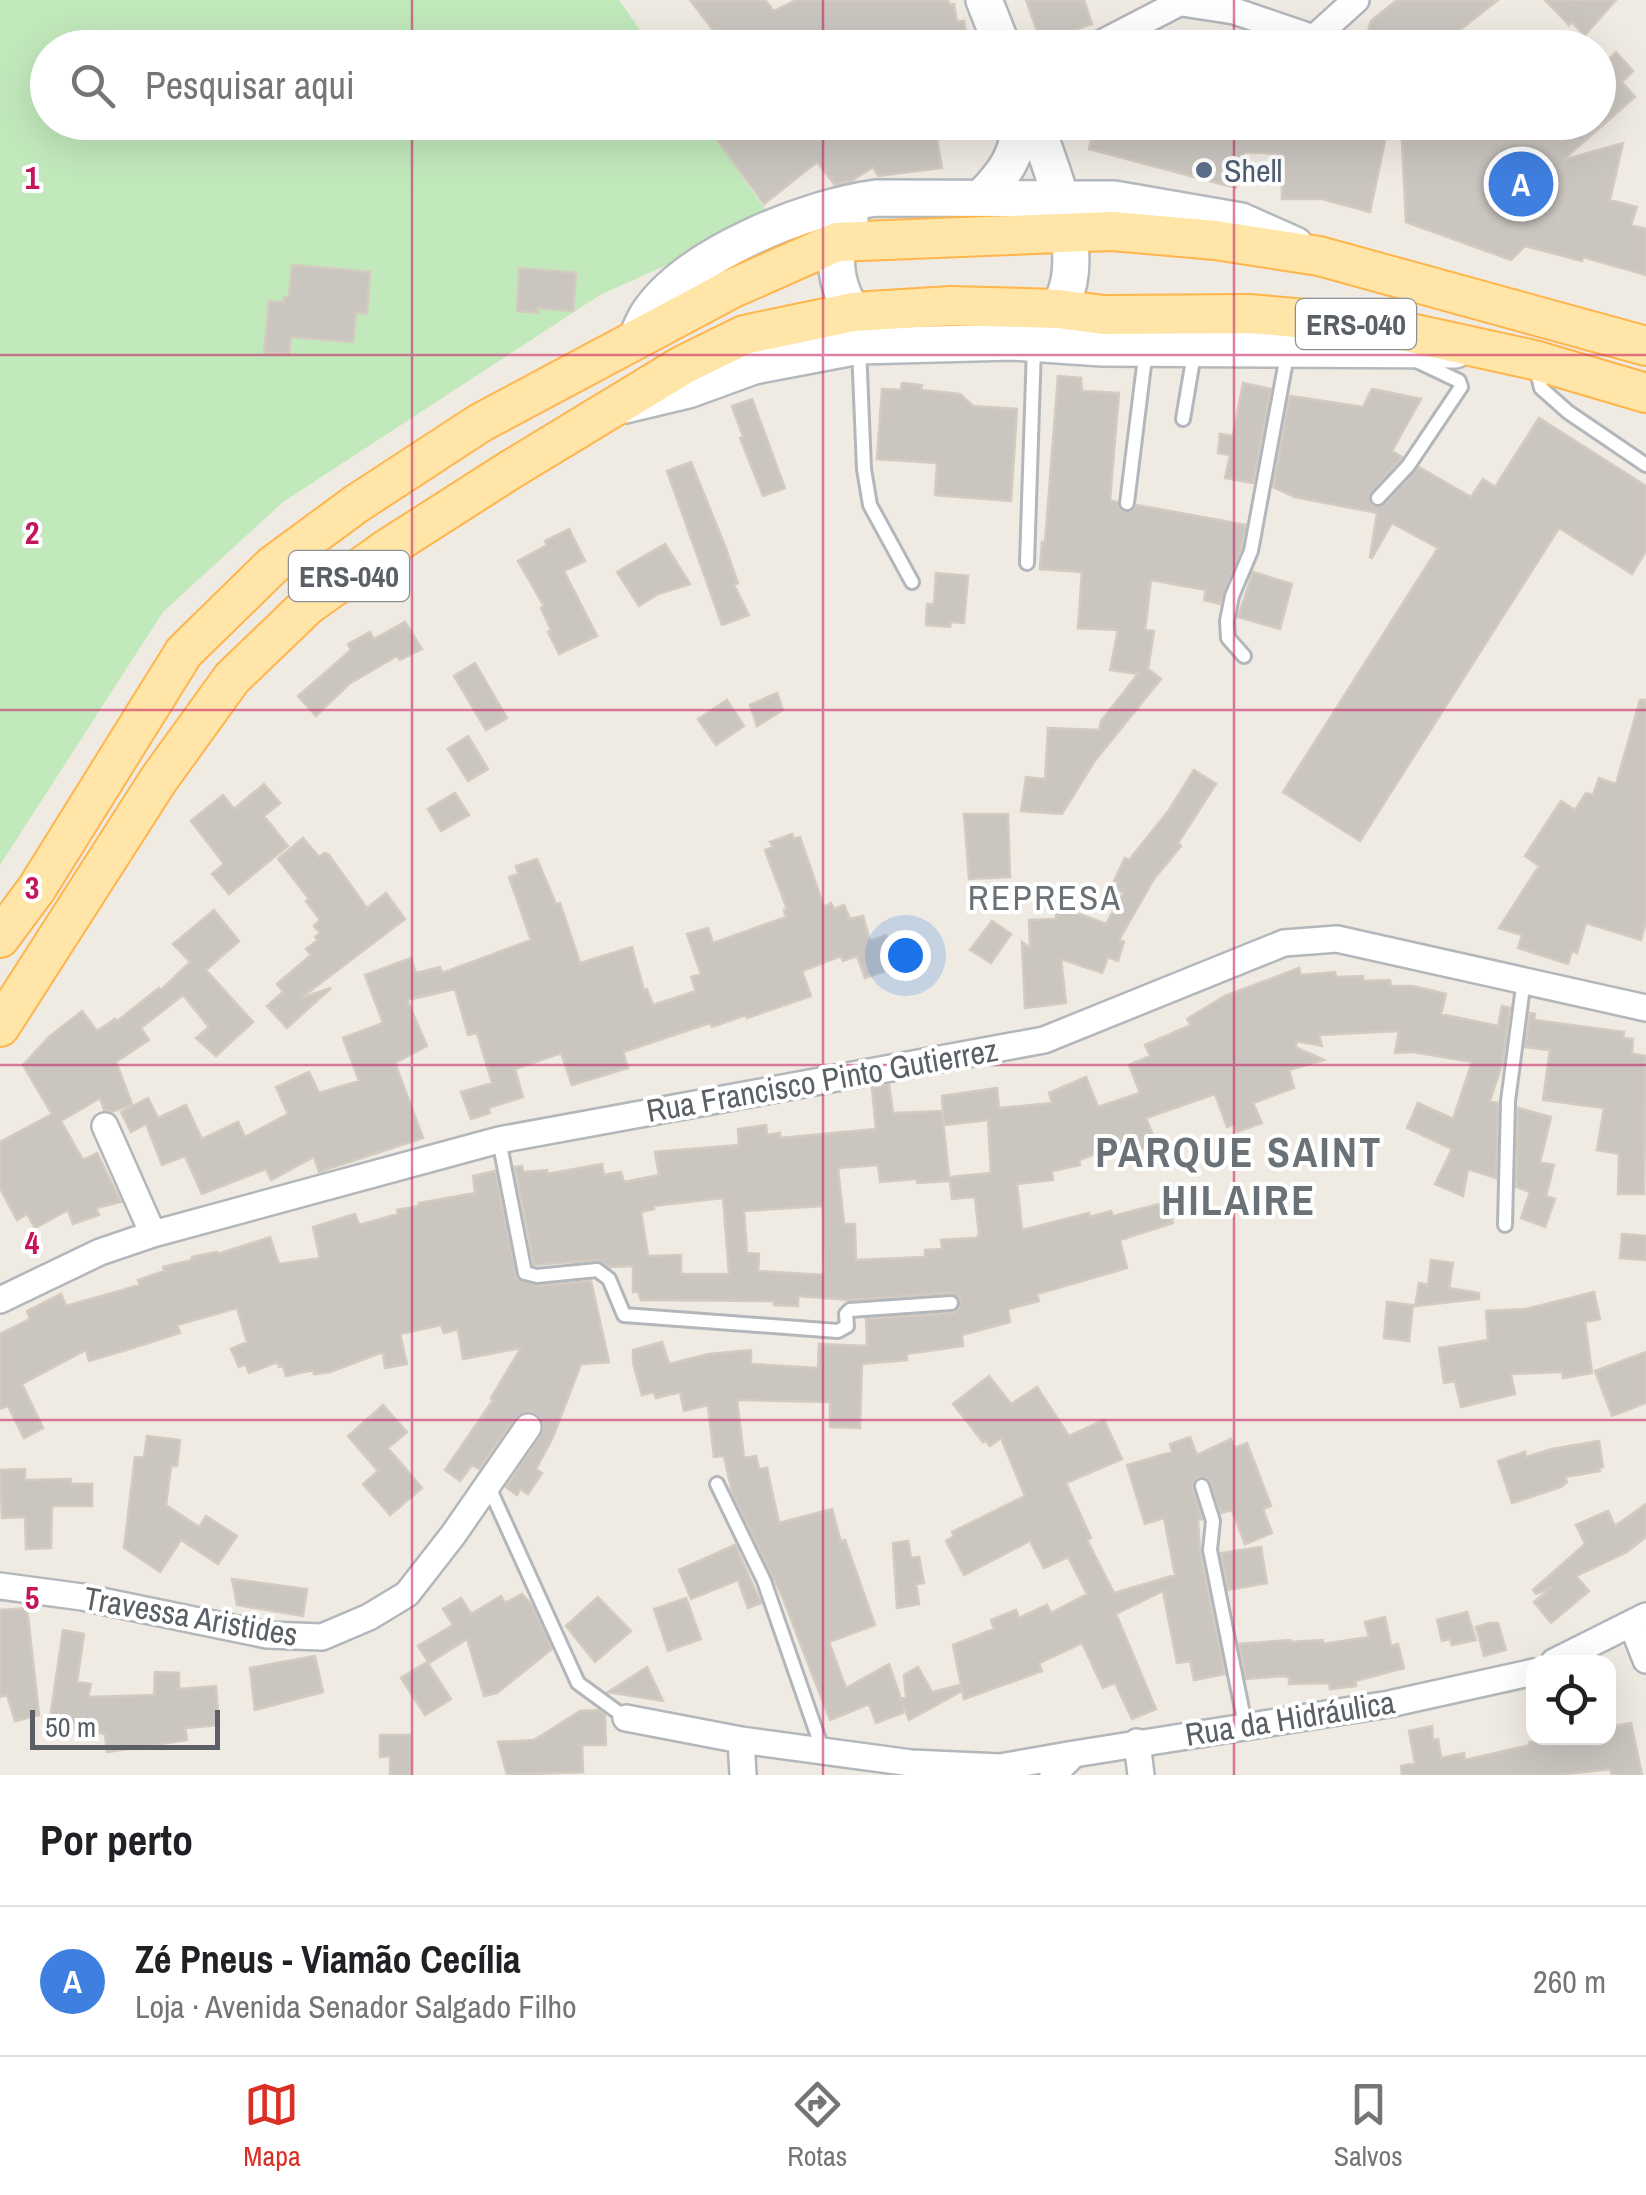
<!DOCTYPE html>
<html lang="pt">
<head>
<meta charset="utf-8">
<style>
	:root { --surface:#fff; --page:#f2f2f2; --text:#202124; --muted:#757577; --line:#e0e0e0; --accent:#d93025 }
	body { margin:0; font-family:"Archivo Narrow",sans-serif; background:var(--page); color:var(--text) }
	.controls { position:absolute; right:30px; bottom:30px; display:grid; overflow:hidden; border-radius:20px; box-shadow:0 10px 40px #0002 }
	.controls button { width:90px; height:90px; display:grid; place-items:center; padding:0; border:0; border-bottom:2px solid var(--line); background:var(--surface); color:var(--text); font:50px sans-serif }
	.scale { position:absolute; left:30px; bottom:25px; width:190px; box-sizing:border-box; padding-left:10px; border:5px solid #5a6065; border-top:0; font-size:28px; line-height:35px; white-space:nowrap; color:#5a6065; -webkit-text-stroke:8px #fff; paint-order:stroke }
	.you { position:absolute; left:905px; top:955px; width:35px; height:35px; margin:-25px; border:8px solid #fff; border-radius:50%; background:#1a73e8; box-shadow:0 0 0 15px #1a73e833 }
	.badge { display:grid; place-items:center; width:65px; height:65px; border-radius:50%; background:var(--accent); color:#fff; font-size:32px; font-weight:700 }
	.pin { position:absolute; translate:-50% -50%; border:5px solid #fff; box-shadow:0 2px 10px #0006 }
	.list { margin:0; padding:0; list-style:none }
	h2 { display:flex; justify-content:space-between; align-items:center; height:130px; margin:0; padding:0 40px; font-size:42px }
	h2 small { font-size:32px; font-weight:400; color:var(--muted) }
	.list li { display:grid; grid-template-columns:65px 1fr auto; gap:30px; align-items:center; box-sizing:border-box; height:150px; padding:0 40px; border-top:2px solid var(--line) }
	.list b { display:block; font-size:38px; white-space:nowrap }
	.list p { margin:0; font-size:32px; white-space:nowrap; color:var(--muted) }
	.list em { font-size:32px; font-style:normal; color:var(--muted) }
	.icon { flex:none; width:55px; height:55px; fill:none; stroke:currentColor; stroke-width:2; stroke-linecap:round; stroke-linejoin:round }
	.map { position:relative; flex:none; width:1646px; height:1775px; overflow:hidden }
	.search { position:absolute; background:var(--surface); box-shadow:0 10px 40px #0002; left:30px; right:30px; top:30px; height:110px; display:flex; align-items:center; gap:25px; box-sizing:border-box; padding:0 35px; border-radius:55px; color:var(--muted); font-size:38px }
	.sheet { height:280px; background:var(--surface) }
	nav { display:flex; justify-content:space-around; align-items:center; box-sizing:border-box; height:140px; border-top:2px solid var(--line); background:var(--surface); font-size:28px; color:var(--muted) }
	nav a { display:grid; justify-items:center; gap:5px }
	nav .on { color:var(--accent) }
	.map>svg:first-child { display:block }
</style>
</head>
<body>
<div class="map">
<svg width="1646" height="1775" viewBox="0 0 1646 1775">
	<rect width="100%" height="100%" fill="#efeae2"/>
	<!-- green -->
	<path fill="#c2e9bc" d="M0 0H619L652 47 48 48V122L705 123 771 218 600 295 283 502 163 612 0 865Z"/>
	<!-- building -->
	<path fill="#cac5bf" stroke="#d4cbc0" stroke-width="2.5" fill-rule="evenodd" d="M690 0H765L774 11 796 0H948L949 5 954 4 957 22 964 21 969 48H699L716 34Z
		M1026 0H1084L1092 24 1041 42Z
		M1397 0H1498L1437 48H1383L1365 41 1371 21Z
		M1545 0H1616L1585 35 1571 22 1569 25Z
		M1616 52 1633 71 1622 82 1635 97 1563 160 1623 143 1610 200 1637 207 1631 225 1646 229V275L1583 257 1582 261 1525 246 1511 260 1406 222 1401 122H1445L1482 135 1485 122H1598V69Z
		M704 122H934L942 168 878 176 873 167 851 181 835 185 817 162 764 204Z
		M1095 122H1389L1370 212 1322 199H1282V154L1244 152 1236 188 1089 149Z
		M292 265 370 272 367 314 356 313 353 342 291 337 289 354 264 352 269 301 284 302V297H289Z
		M519 268 576 273 573 311 538 308V313L517 311Z
		M1058 376 1081 378 1082 391 1119 393 1110 500 1117 502 1120 510 1130 512 1137 505 1246 525 1241 548 1220 604 1204 600 1206 590 1151 580 1145 630 1154 631 1148 669 1161 679 1094 762 1062 814 1021 811 1026 777 1045 779 1048 728 1099 730 1101 721 1138 674 1110 670 1118 630 1078 628 1082 572 1040 569 1042 542H1045Z
		M902 383 922 385 921 390 960 394 973 406 1017 409 1011 501 935 495 937 463 877 459 882 389 901 390Z
		M1243 383 1271 389 1253 483 1225 478 1230 455 1218 453 1220 434 1233 436Z
		M1372 389 1421 399 1392 451 1402 457 1369 495 1372 506 1385 505 1419 467 1471 497 1483 479 1495 487 1539 418 1646 486V551L1632 574 1559 528 1360 841 1283 792 1438 548 1392 523 1372 558 1370 557 1377 513 1295 497 1273 487 1290 396 1363 407Z
		M752 399 785 488 763 496 740 438 743 437 732 406Z
		M691 462 725 546 738 583 734 585 749 615 722 625 667 471Z
		M569 529 585 561 564 571 597 636 559 654 548 632 551 630 541 608 544 606 518 561 547 545 545 541Z
		M665 544 690 584 658 594 639 606 617 572Z
		M1253 572 1292 584 1280 629 1238 617Z
		M936 573 968 576 964 623 951 622 950 627 926 625 927 604H934Z
		M405 622 422 649 400 660 397 656 349 684 316 716 298 696 351 650 348 644 370 632 374 639Z
		M475 663 507 718 486 730 454 676Z
		M777 693 783 710 757 726 750 705Z
		M727 700 744 726 716 745 698 719Z
		M1640 700H1646V922L1641 940 1586 923 1577 953 1572 951 1568 964 1518 948 1522 935 1499 928 1539 866 1525 856 1561 801 1575 810 1586 793 1593 795 1599 778 1616 784Z
		M468 736 488 769 468 781 448 749Z
		M1194 770 1216 784 1178 843 1181 846 1154 879 1119 940 1124 942 1118 961 1108 957 1102 973 1061 959 1066 1003 1025 1008 1022 942 1030 948 1029 920 1056 919V912L1072 911 1106 924 1123 893 1115 888 1118 883 1114 881 1125 858 1129 860 1169 810Z
		M264 784 280 803 264 816 288 846 229 894 212 874 224 864 191 821 223 795 234 809Z
		M455 793 469 815 441 831 428 809Z
		M964 814H1008L1010 877 969 879Z
		M792 834 794 839 800 837 824 907 831 903 834 909 844 905 850 919 863 916 870 941 886 935 898 967 865 978 857 956 843 961 841 956 802 971 811 996 747 1018 746 1015 712 1027 710 1023 623 1052 628 1068 572 1085 561 1053 515 1069 523 1097 488 1108 490 1113 471 1119 461 1092 492 1083 477 1033 468 1035 455 989 407 1000 427 1046 395 1063 423 1138 319 1172 314 1157 271 1180 266 1169 202 1194 185 1156 162 1165 146 1124 131 1132 121 1112 148 1098 158 1118 186 1105 202 1139 238 1122 245 1137 288 1114 276 1087 309 1072 319 1093 359 1081 343 1038 383 1023 365 975 411 958 416 973 440 967 442 973 531 940 509 877 518 874 516 866 537 859 556 904 560 903 580 963 632 947 644 990 647 989 653 1005 696 991 691 977 701 974 687 934 708 928 713 943 786 917 784 910 787 909 765 850 773 847 770 842Z
		M303 838 319 857 325 853 329 855 367 908 386 893 405 919 301 998 331 988 287 1028 267 1006 283 992 277 984 311 955 306 949 318 940 315 937 320 933 314 926 320 920 306 901 309 899 278 859Z
		M214 910 239 941 206 970 253 1022 216 1056 196 1038 209 1027 183 995 141 1028 149 1040 116 1062 132 1104 112 1112 104 1110 100 1098 61 1121 83 1160 97 1153 121 1202 96 1208 99 1215 73 1224 68 1210 35 1228 27 1214 17 1220 0 1188V1142L52 1114 23 1065 49 1037 82 1011 97 1031 115 1019 116 1022 159 988 161 990 190 962 173 944Z
		M992 921 1011 934 991 963 970 950Z
		M1299 968 1301 975 1335 972 1336 977 1363 976V981L1390 980 1391 986H1413L1446 994 1441 1014 1498 1026 1502 1006 1510 1008 1503 1061 1490 1101 1498 1103 1496 1178 1468 1169 1463 1196 1435 1184 1452 1149 1407 1128 1418 1103 1453 1119 1472 1062 1413 1052 1395 1053 1399 1031 1319 1035 1322 1046 1297 1041 1295 1047 1324 1060 1289 1070 1294 1088 1253 1103 1262 1123 1237 1132 1234 1124 1227 1127 1215 1094 1146 1118 1156 1143 1119 1158 1115 1147 1079 1160 1080 1165 1052 1171 1053 1180 1017 1184 1022 1230 1089 1213 1090 1217 1111 1211 1113 1216 1167 1202 1173 1223 1120 1240 1127 1268 1037 1294 1039 1301 1008 1309 1010 1322 962 1335 963 1346 907 1354V1360L862 1364 860 1428 830 1427V1402L737 1400 744 1458 756 1456 759 1469 767 1468 779 1523 832 1509 841 1542 845 1540 875 1625 829 1642 846 1688 889 1664 901 1699 906 1697 904 1675 918 1667 932 1692 960 1685 962 1691 909 1720 903 1704V1713L876 1723 869 1704 830 1720 782 1596 732 1492 724 1456 714 1457 708 1405 684 1411 680 1392 656 1398 654 1392 642 1395 633 1363V1350L662 1342 669 1364 709 1354 751 1350V1364L818 1368 819 1344 867 1346 866 1319 953 1313 959 1308 960 1298 950 1293 849 1300 798 1296V1306L774 1305V1301L641 1300 638 1292H633V1266L610 1267 596 1260 534 1265 515 1167 522 1166 523 1172 547 1170V1174L602 1164 604 1175 621 1172 624 1182 659 1175 655 1152 739 1145 738 1129 766 1125 767 1135 780 1133V1138L876 1129 872 1088 889 1085 893 1113 942 1111 949 1177 991 1173 988 1120 944 1125 942 1096 997 1088 999 1108 1052 1103 1049 1093 1086 1077 1098 1107 1140 1093 1129 1065 1150 1056 1145 1045 1191 1025 1187 1019 1225 996ZM878 1165 880 1182 917 1179V1183L950 1181 952 1199 975 1197 979 1235 976 1238 941 1240 942 1249 925 1250V1257L856 1260 855 1224H844L838 1168ZM723 1198 729 1274H681V1255L648 1256 641 1212 654 1209 653 1206ZM823 1206 824 1275 758 1271 759 1254 747 1253 744 1211Z
		M1530 1013 1535 1014 1534 1020 1624 1032 1623 1038 1633 1039 1632 1054 1646 1056 1644 1194H1618L1619 1154 1597 1150 1604 1108 1543 1100 1550 1050 1525 1047Z
		M1518 1108 1551 1117 1540 1162 1554 1165 1546 1196 1555 1199 1545 1227 1521 1218 1530 1192 1516 1187Z
		M495 1171 517 1279 537 1286 591 1281 609 1362 581 1364 553 1437 536 1469 542 1473 528 1494 520 1489 517 1495 506 1487 544 1429 542 1419 530 1411 515 1418 479 1469 472 1465 460 1481 445 1470 493 1400 491 1398 521 1348 463 1359 458 1329 444 1333 441 1325 400 1334 407 1364 385 1368 383 1352 330 1372 314 1374 313 1370 286 1376 283 1366 279 1367 277 1362 249 1373 245 1364 239 1367 231 1349 247 1342 237 1308 177 1325 180 1333 123 1351 89 1361 86 1350 22 1384 43 1428 24 1438 8 1406 0 1409V1334L30 1319 27 1311 61 1294 66 1306 140 1285 138 1280 164 1271 163 1267 192 1260V1257L217 1252 218 1254 270 1237 279 1264 320 1258 313 1227 355 1214 359 1225 398 1214 397 1210 419 1206V1203L475 1193 473 1176Z
		M1622 1234 1646 1236V1260L1620 1258Z
		M1431 1260 1453 1263 1449 1288 1479 1293V1299L1415 1306 1419 1283 1428 1285Z
		M1594 1292 1600 1319 1585 1322 1592 1373 1563 1378 1562 1372 1511 1374 1515 1394 1461 1407 1455 1381 1444 1383 1439 1348 1488 1340 1486 1311 1526 1309Z
		M1387 1302 1413 1305 1409 1341 1384 1338Z
		M1646 1352V1403L1612 1416 1595 1371Z
		M989 1376 1011 1404 1037 1387 1069 1436 1104 1420 1122 1459 1066 1483 1091 1538 1087 1540 1114 1593 1175 1575 1164 1518 1145 1524 1127 1465 1172 1452 1170 1444 1190 1437 1197 1455 1231 1439 1235 1448 1247 1443 1271 1506 1263 1509 1272 1533 1245 1544 1232 1510 1221 1513 1209 1479 1198 1477 1192 1485 1202 1519 1198 1520 1200 1552 1225 1674 1194 1680 1190 1661 1177 1663 1163 1591 1116 1614 1156 1709 1132 1719 1115 1683 1103 1688 1082 1643 1039 1663 1042 1671 964 1699 953 1645 994 1629 991 1620 1016 1610 1019 1618 1047 1605 1051 1613 1087 1594 1068 1557 1044 1568 1030 1541 964 1575 946 1541 954 1536 952 1532 1025 1496 1001 1438 990 1446 985 1440 983 1442 953 1404Z
		M383 1405 407 1432 388 1448 422 1488 390 1515 363 1484 378 1471 348 1436Z
		M147 1436 180 1440 177 1466H171L166 1505 199 1527 206 1516 237 1536 218 1564 181 1540 160 1572 124 1548 135 1457 144 1458Z
		M1599 1441 1603 1467 1599 1468 1600 1471 1565 1477 1567 1482 1561 1487 1512 1503 1498 1461 1525 1452 1526 1457 1552 1449Z
		M25 1469V1480L71 1479V1484H92V1506H52L51 1548 26 1549 25 1517 2 1518 0 1470Z
		M1646 1504V1537L1627 1552 1576 1576 1589 1591 1551 1623 1534 1602 1552 1587 1536 1594 1533 1590 1585 1544 1576 1525 1608 1511 1615 1526Z
		M908 1541 911 1558 919 1557 924 1583 916 1584 919 1604 897 1608 893 1543Z
		M735 1545 761 1603 748 1608 738 1580 691 1599 679 1570Z
		M1261 1547 1267 1583 1228 1590 1221 1553Z
		M232 1579 307 1589 303 1616 237 1605Z
		M522 1594 532 1605 552 1649 497 1693 484 1696 467 1639 429 1663 418 1646 453 1625 443 1609 461 1598 471 1614 501 1596 505 1603Z
		M598 1597 631 1631 595 1662 566 1626Z
		M686 1598 701 1639 668 1651 654 1609Z
		M27 1608 39 1715 15 1721 7 1695 0 1697V1610Z
		M1467 1612 1476 1640 1452 1645 1450 1639 1442 1641 1437 1620Z
		M1385 1617 1391 1646 1398 1644 1404 1668 1355 1681 1356 1686 1330 1689 1329 1683 1289 1684V1677L1284 1676 1246 1679 1239 1644 1290 1640V1642L1323 1640V1644L1369 1637 1365 1622Z
		M1489 1623H1498L1506 1650 1484 1656 1476 1627Z
		M63 1630 84 1634 77 1682 91 1684 88 1697 154 1695 155 1672 179 1673V1689L216 1686 219 1725 185 1728 187 1740 107 1752 105 1734 49 1725Z
		M315 1656 323 1692 255 1710 250 1668Z
		M427 1662 451 1699 425 1715 401 1678Z
		M647 1667 663 1701 608 1692Z
		M599 1710 605 1715 606 1745H582L583 1772 507 1775 498 1742 534 1740 580 1711Z
		M1631 1723 1642 1775H1612L1610 1769 1558 1775H1402L1401 1766 1415 1763 1409 1731 1432 1726 1433 1740 1438 1739 1441 1758 1464 1753 1465 1760 1529 1745V1742L1537 1741V1738H1564L1565 1745 1608 1738V1727Z
		M380 1735H410V1775H390V1756L380 1757Z"/>
	<g fill="none" stroke-linecap="round" stroke-linejoin="round">
		<defs>
			<path id="lane" d="M859 348 864 469 870 505 912 582
				M1536 367 1541 388 1568 412 1646 465
				M1183 419 1194 354
				M1378 498 1408 466 1461 387 1459 381 1419 362
				M1127 503 1146 349
				M1027 563 1034 347
				M1244 656 1228 638 1227 621 1232 596 1251 551 1288 350
				M499 1140 525 1273 537 1276 597 1270 609 1279 624 1315 838 1331 847 1326 846 1314 850 1310 951 1303
				M1505 1225 1508 1101 1524 979
				M717 1484 764 1581 823 1751
				M488 1485 578 1683 626 1718
				M1202 1486 1213 1521 1210 1550 1245 1724"/>
			<path id="street" d="M1182 3 1234 11 1343 48
				M1314 38 1356 0
				M1092 48 1185 0
				M105 1126 153 1234
				M0 1300 100 1252 153 1234 499 1140 1044 1040 1284 943 1337 939 1646 1008
				M0 1586 82 1597 267 1635 322 1637 369 1617 407 1594 453 1535 528 1427
				M1632 1624 1646 1660
				M1554 1662 1646 1616
				M626 1718 741 1740 911 1763 1000 1767 1074 1754
				M741 1740 743 1775
				M1137 1742 1141 1775
				M1053 1775 1074 1754 1389 1704 1534 1672"/>
			<path id="secondary" d="M984 0 1003 48
				M1035 122C1053 177 1103 285 1040 326
				M982 197C1005 173 1018 156 1020 122
				M850 219C824 254 838 308 873 331
				M636 339C640 330 644 319 650 311 691 253 808 207 876 198L1114 199 1241 221 1295 245
				M625 405 688 390 754 366 859 346 1013 342 1102 348 1455 350"/>
			<path id="primary" d="M0 938 37 888 184 652 273 565 356 504 480 423 731 289 837 242 1112 231 1215 240 1319 256 1646 346
				M0 1027 159 779 232 678 307 606 385 550 510 470 683 365 744 335 853 312 951 306 1058 309 1104 315 1250 314 1374 325 1534 360 1646 393"/>
		</defs>
		<!-- lane casing -->
		<use href="#lane" stroke="#b3b7bb" stroke-width="18"/>
		<!-- street casing -->
		<use href="#street" stroke="#b3b7bb" stroke-width="30"/>
		<!-- secondary casing -->
		<use href="#secondary" stroke="#b4b9be" stroke-width="40"/>
		<!-- primary casing -->
		<use href="#primary" stroke="#ffb54b" stroke-width="42"/>
		<!-- lane -->
		<use href="#lane" stroke="#fff" stroke-width="12"/>
		<!-- street -->
		<use href="#street" stroke="#fff" stroke-width="25"/>
		<!-- secondary -->
		<use href="#secondary" stroke="#fff" stroke-width="35"/>
		<!-- primary -->
		<use href="#primary" stroke="#ffe5a7" stroke-width="38"/>
	</g>
	<!-- grid -->
	<path fill="none" stroke="#c2185b" stroke-width="2.5" stroke-opacity="0.55" d="M412 0V48M823 0V48M1234 0V48M412 122V1775M823 122V1775M1234 122V1775M0 355H1646M0 710H1646M0 1065H1646M0 1420H1646"/>
	<!-- markers -->
	<circle fill="#5c6f8a" stroke="#fff" stroke-width="4" cx="1204" cy="170" r="10"/>
	<g text-anchor="middle" dominant-baseline="central" stroke-width="8" stroke-linejoin="round" paint-order="stroke">
		<!-- shield labels -->
		<g fill="#fff" stroke="#8c9093" stroke-width="2.5">
			<rect x="1296" y="299" width="120" height="50" rx="8"/>
			<rect x="289" y="551" width="120" height="50" rx="8"/>
		</g>
		<g font-size="30" font-weight="bold" fill="#5a6065">
			<text x="1356" y="324">ERS-040</text>
			<text x="349" y="576">ERS-040</text>
		</g>
		<!-- service labels -->
		<g font-size="32" fill="#4e5e75" stroke="#fff" text-anchor="start">
			<text x="1224" y="170">Shell</text>
		</g>
		<!-- street labels -->
		<g font-size="32" fill="#5a6065" stroke="#fff">
			<text transform="translate(822 1080) rotate(-10)">Rua Francisco Pinto Gutierrez</text>
			<text transform="translate(191 1616) rotate(10)">Travessa Aristides</text>
			<text transform="translate(1290 1718) rotate(-9)">Rua da Hidráulica</text>
		</g>
		<!-- neighbourhood labels -->
		<g font-size="35" letter-spacing="2.5" fill="#6b7277" stroke="#fff">
			<text x="1045" y="897">REPRESA</text>
		</g>
		<!-- district labels -->
		<g font-size="42" font-weight="bold" letter-spacing="2.5" fill="#6b7277" stroke="#fff">
			<text x="1239" y="1152">PARQUE SAINT<tspan x="1239" dy="48">HILAIRE</tspan></text>
		</g>
	</g>
	<g font-size="32" text-anchor="middle" font-weight="bold" fill="#c2185b" stroke="#fff" stroke-width="8" stroke-linejoin="round" paint-order="stroke">
		<text x="32" y="189">1</text>
		<text x="32" y="544">2</text>
		<text x="32" y="899">3</text>
		<text x="32" y="1254">4</text>
		<text x="32" y="1609">5</text>
	</g>
</svg>
<div class="controls">
<button><svg class="icon" aria-label="locate" viewBox="0 0 24 24"><circle cx="12" cy="12" r="6"/><path d="M12 2v4M12 18v4M2 12h4M18 12h4"/></svg></button>
</div>
<div class="scale">50 m</div>
<div class="you"></div>
<div class="pin badge" style="left:1521px;top:184px;background:#3f7fe0">A</div>
<div class="search"><svg class="icon" aria-label="search" viewBox="0 0 24 24"><circle cx="10" cy="10" r="6"/><path d="M15 15l6 6"/></svg>Pesquisar aqui</div>
</div>
<section class="sheet">
<h2>Por perto<small></small></h2>
<ul class="list">
<li><span class="badge" style="background:#3f7fe0">A</span><div><b>Zé Pneus - Viamão Cecília</b><p>Loja · Avenida Senador Salgado Filho</p></div><em>260 m</em></li>
</ul>
</section>
<nav>
<a class="on"><svg class="icon" aria-label="map" viewBox="0 0 24 24"><path d="M3 6l6-2 6 2 6-2v14l-6 2-6-2-6 2zM9 4v14M15 6v14"/></svg>Mapa</a>
<a><svg class="icon" aria-label="directions" viewBox="0 0 24 24"><path d="M12 3l9 9-9 9-9-9zM9 14v-3h6M13 9l2 2-2 2"/></svg>Rotas</a>
<a><svg class="icon" aria-label="saved" viewBox="0 0 24 24"><path d="M7 4h10v16l-5-4-5 4z"/></svg>Salvos</a>
</nav>
</body>
</html>
